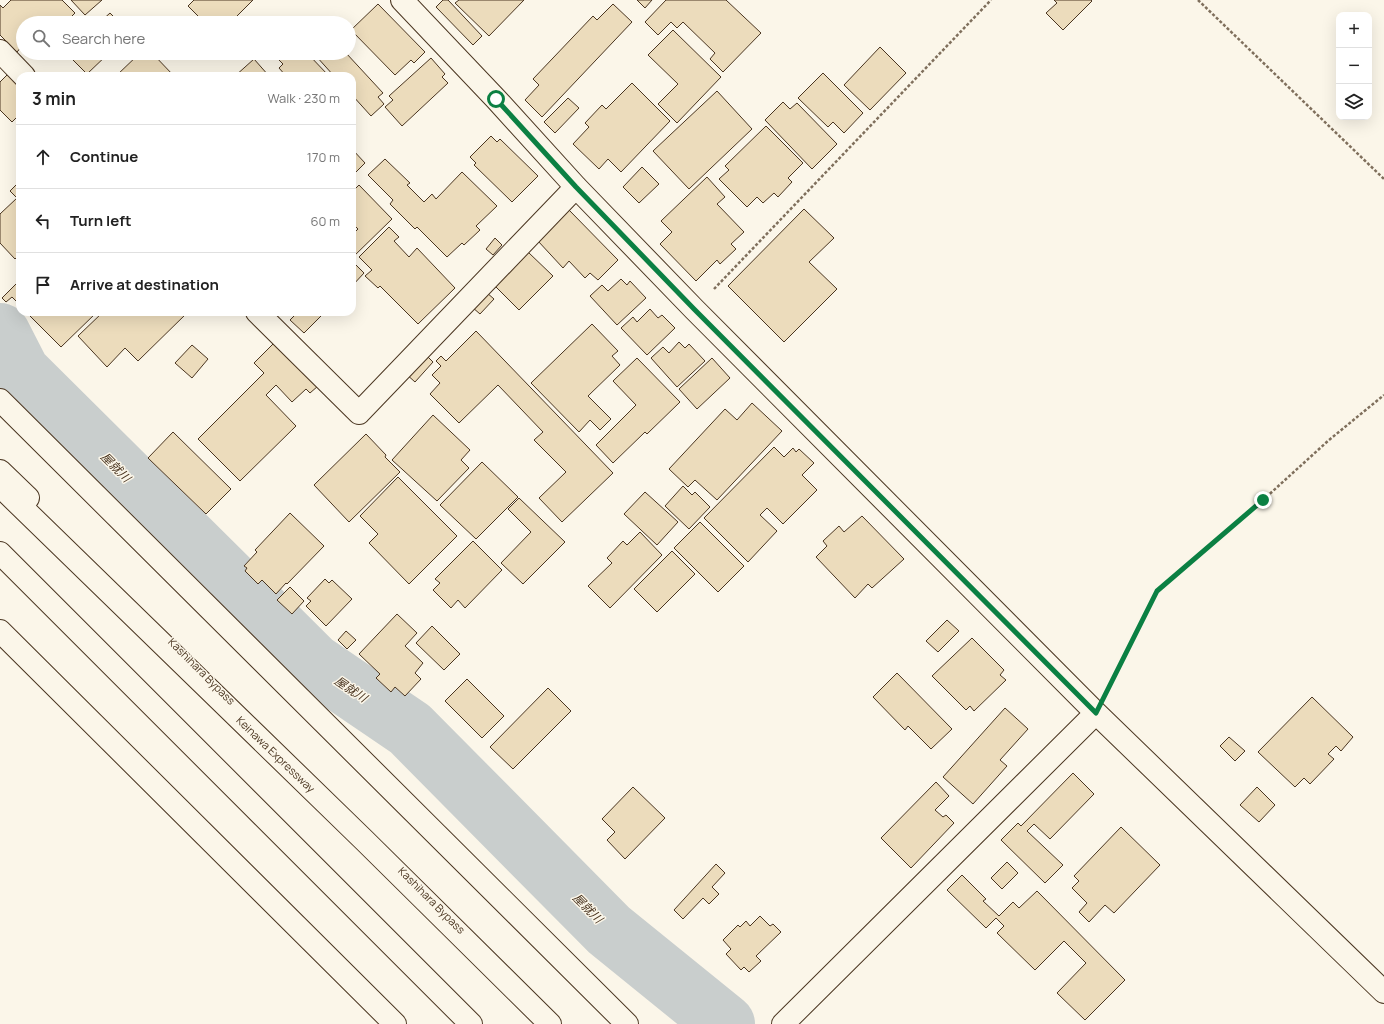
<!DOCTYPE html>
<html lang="en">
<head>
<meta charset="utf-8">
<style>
	:root { --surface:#fff; --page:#f6f6f6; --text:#222; --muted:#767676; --line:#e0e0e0 }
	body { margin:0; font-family:Manrope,"Noto Sans JP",sans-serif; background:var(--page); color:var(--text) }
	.controls { position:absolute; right:12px; top:12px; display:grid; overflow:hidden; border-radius:8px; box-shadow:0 4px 16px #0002 }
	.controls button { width:36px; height:36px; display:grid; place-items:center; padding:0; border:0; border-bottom:1px solid var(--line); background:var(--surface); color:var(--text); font:20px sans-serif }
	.stop { position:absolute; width:12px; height:12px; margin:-9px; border:3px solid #0b8043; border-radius:50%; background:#fff }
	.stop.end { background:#0b8043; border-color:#fff; box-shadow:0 1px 4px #0008 }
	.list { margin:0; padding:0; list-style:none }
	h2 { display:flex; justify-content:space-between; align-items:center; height:52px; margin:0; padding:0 16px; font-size:17px }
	h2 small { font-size:13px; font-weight:400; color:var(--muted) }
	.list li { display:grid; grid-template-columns:26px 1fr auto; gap:12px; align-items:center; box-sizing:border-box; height:64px; padding:0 16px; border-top:1px solid var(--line) }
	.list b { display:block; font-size:15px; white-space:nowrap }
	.list em { font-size:13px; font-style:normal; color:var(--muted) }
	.icon { flex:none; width:22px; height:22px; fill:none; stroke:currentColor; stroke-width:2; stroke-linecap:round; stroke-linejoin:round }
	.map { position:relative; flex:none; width:1384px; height:1024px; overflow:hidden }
	.search { position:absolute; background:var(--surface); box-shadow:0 4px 16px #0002; left:16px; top:16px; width:340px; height:44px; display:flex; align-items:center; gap:10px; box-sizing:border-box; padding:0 14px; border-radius:22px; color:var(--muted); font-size:15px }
	.panel { position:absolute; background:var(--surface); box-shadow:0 4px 16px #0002; left:16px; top:72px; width:340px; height:244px; border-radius:12px }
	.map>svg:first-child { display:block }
</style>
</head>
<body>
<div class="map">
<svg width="1384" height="1024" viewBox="0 0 1384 1024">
	<rect width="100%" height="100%" fill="#fbf6e9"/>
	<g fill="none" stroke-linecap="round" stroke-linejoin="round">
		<!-- river -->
		<path stroke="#c9cecd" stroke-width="60" d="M0 333 20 372 313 663 410 729 609 930 725 1024"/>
	</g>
	<!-- building -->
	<path fill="#ecdcbc" stroke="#4a3520" d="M11 0H62L75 13 65 23H23V45L17 52 0 35V5L3 8Z
		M71 0H102L85 15Z
		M194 0H253L230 23H205L188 6Z
		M443 0H448L482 36 473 45 436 7Z
		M459 0H524L489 36 455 3Z
		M637 0H652L645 8Z
		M666 0H726L761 33 723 72 710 59 715 53 683 22 677 28 671 22 658 35 645 22Z
		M1054 0H1091L1092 1 1063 30 1046 13 1057 3Z
		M378 4 425 52 414 63 411 60 395 75 351 30Z
		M613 4 632 22 542 117 525 100 539 85 533 79 593 16 597 20Z
		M110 13 120 23H99Z
		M673 30 721 77 677 123 658 104 678 84 648 55Z
		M880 47 906 73 870 110 844 85Z
		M68 53H109L87 74 67 54Z
		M140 53H152L174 76H116Z
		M272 53H307L329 76H286L279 68 283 64Z
		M320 53H346L383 93 378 97 384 104 371 116 352 95V76H334L316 56Z
		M431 58 445 74 442 77 448 83 402 126 385 107 393 100 389 96Z
		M254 59 269 76H235Z
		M823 73 863 113 844 133 833 122 828 127 798 98Z
		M8 74 20 86V114L12 122 0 110V82Z
		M632 83 670 121 621 172 608 159 599 169 573 144 589 127 585 123 602 105 606 109Z
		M717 91 752 129 689 189 653 151Z
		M568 98 579 108 555 133 544 122Z
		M783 102 790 109 797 103 837 144 812 169 765 120Z
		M766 126 803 163 788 178 792 182 778 197 774 193 763 203 757 197 747 207 719 179 729 170 725 166Z
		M491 136 497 142 500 139 538 176 512 202 474 165 476 163 470 157Z
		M352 149 365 163 352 176Z
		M385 159 410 183 407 185 424 202 432 194 436 199 462 172 497 206 476 226 480 230 464 245 462 243 447 257 417 227 415 229 390 204 393 200 368 175Z
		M642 167 659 184 639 203 623 187Z
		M707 177 725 197 717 204 744 232 731 244 736 249 720 264 717 260 696 281 660 244 672 232 661 221Z
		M20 181V254L15 259 0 243V214L17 198 10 191Z
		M359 185 392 219 352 258V235L358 229 352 223V192Z
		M804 209 834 238 809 262 837 289 784 342 728 286Z
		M569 210 618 260 598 280 590 273 585 278 569 261 563 268 538 241Z
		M389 227 399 237 394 241 409 257 417 248 455 288 418 324 380 286 378 288 365 276 372 270 359 257Z
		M495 238 502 245 493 255 486 249Z
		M528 252 553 276 519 310 495 286Z
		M352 261 364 273 352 286Z
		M621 279 627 285 630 281 646 298 617 325 590 296 602 285 608 291Z
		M20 280V305L12 297 6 302 2 298Z
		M486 292 494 299 480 314 472 307Z
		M650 309 658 318 662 315 675 328 647 355 621 328 633 317 637 322Z
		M26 312H97L61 347Z
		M103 312H188L138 361 125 348 107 367 78 336Z
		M294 312H325L304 333 290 320 296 314Z
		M592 324 618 351 612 356 620 365 588 396 611 419 600 430 590 420 579 432 531 383Z
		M476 331 613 473 562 522 539 498 566 472 534 440 543 432 498 385 459 423 430 394 440 383 432 375 441 366 436 361 441 356 446 361Z
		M679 342 685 348 689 344 705 361 677 387 651 358 663 347 669 353Z
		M274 343 318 386 310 393 306 389 292 402 276 385 266 395 296 426 240 481 198 439 264 373 254 363Z
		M192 345 208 359 192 378 175 363Z
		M424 353 433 362 415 382 405 373Z
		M637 358 680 402 647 434 645 432 613 463 596 445 636 405 613 381Z
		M712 358 730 378 697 409 679 389Z
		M752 403 782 431 717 500 695 480 688 487 669 469 725 409 737 420Z
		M433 415 470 450 461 460 469 468 437 501 392 460Z
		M173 432 231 489 206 514 148 458Z
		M366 434 386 455 385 457 400 472 349 522 314 485Z
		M774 447 784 457 793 448 796 452 799 449 814 463 802 475 817 490 783 524 767 508 760 515 777 531 748 562 704 518Z
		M482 462 518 497 476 539 440 505Z
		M398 477 457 536 409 584 369 543 378 534 360 516Z
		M683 486 692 495 695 492 710 507 689 529 665 506Z
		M645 492 678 522 657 545 624 514Z
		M519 498 565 542 523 584 501 563 531 532 508 509Z
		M290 513 324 546 287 584 286 583 276 594 262 580 258 584 245 571 247 568 244 566 257 552 255 550Z
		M862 516 904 559 872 588 868 584 855 598 816 557 827 546 823 541 839 526 844 532Z
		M700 522 744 566 718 592 674 548Z
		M640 532 662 555 610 608 588 586 612 563 607 558 623 541 627 545Z
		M473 541 502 570 465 608 458 600 451 608 433 590 440 583 435 579Z
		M672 551 695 574 657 612 634 589Z
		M325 579 329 583 332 580 352 599 326 626 306 606 311 601 307 598Z
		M290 587 304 601 292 614 277 600Z
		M397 614 417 633 405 646 423 663 415 673 421 679 405 696 395 687 391 692 376 678 380 674 359 654Z
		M947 620 959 631 938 652 926 641Z
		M432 626 460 654 444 670 416 643Z
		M346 631 356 640 347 649 338 640Z
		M972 638 1004 670 1000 675 1006 680 974 711 970 706 966 710 932 676Z
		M897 673 952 729 931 749 908 726 905 730 873 697Z
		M467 679 504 716 482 738 445 701Z
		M548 688 571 711 513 769 490 747Z
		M1312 697 1353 737 1341 751 1336 746 1328 754 1334 759 1310 784 1304 778 1295 787 1258 752Z
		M1005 708 1028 729 1000 760 1007 766 973 804 943 777Z
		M1229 737 1245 751 1235 761 1220 746Z
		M1073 773 1094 794 1050 839 1034 824 1027 831 1063 865 1045 883 1001 840 1018 823 1021 826Z
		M936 782 949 796 935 810 943 817 946 815 954 823 911 868 881 838Z
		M633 787 665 818 625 859 607 840 615 832 602 819Z
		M1257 787 1275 805 1259 822 1240 805Z
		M1121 827 1160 865 1114 913 1105 905 1089 922 1079 912 1087 903 1072 888 1079 881 1074 876Z
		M1007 862 1018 873 1002 889 991 878Z
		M716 864 725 873 712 887 719 894 709 904 703 898 683 919 674 910Z
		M962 875 986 899 983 901 999 916 1013 902 1019 908 1037 891 1125 980 1085 1020 1057 993 1086 963 1064 941 1035 970 997 933 1004 926 996 918 986 928 947 890Z
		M760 916 770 926 773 924 781 932 756 956 761 961 749 972 744 967 741 970 726 954 731 949 723 940 738 925 740 927 746 921 750 926Z"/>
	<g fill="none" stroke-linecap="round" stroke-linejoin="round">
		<defs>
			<path id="minor" d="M402 0 496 99 576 187 694 309 1096 713 1384 992
				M0 51 24 76
				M257 312 359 413 576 187
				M0 400 627 1024
				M0 631 395 1024
				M783 1024 1096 713"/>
			<path id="trunk" d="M0 471 28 498"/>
			<path id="motorway" d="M0 486 365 841 550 1024
				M0 553 471 1024"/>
		</defs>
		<!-- minor casing -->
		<use href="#minor" stroke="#4a3520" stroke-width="24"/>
		<!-- trunk casing -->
		<use href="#trunk" stroke="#4a3520" stroke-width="24"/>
		<!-- motorway casing -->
		<use href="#motorway" stroke="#4a3520" stroke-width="24"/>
		<!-- path -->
		<path stroke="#7f6f5c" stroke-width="2.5" stroke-dasharray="3 2" stroke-linecap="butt" d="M1198 0 1384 179
			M714 289 991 0
			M1110 686 1157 591 1263 500 1329 440 1384 395"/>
		<!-- minor -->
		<use href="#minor" stroke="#fbf6e9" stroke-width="22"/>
		<!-- trunk -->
		<use href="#trunk" stroke="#fbf6e9" stroke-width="22"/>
		<!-- motorway -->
		<use href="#motorway" stroke="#fbf6e9" stroke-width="22"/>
	</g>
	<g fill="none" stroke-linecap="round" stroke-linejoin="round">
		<!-- route -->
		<path stroke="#0b8043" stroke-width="5" d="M496 99 576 187 694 309 1096 713 1157 591 1263 500"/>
	</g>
	<g text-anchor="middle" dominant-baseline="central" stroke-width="3" stroke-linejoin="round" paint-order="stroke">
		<!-- street labels -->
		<g font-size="11" fill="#4a3520" stroke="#fbf6e9">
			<text transform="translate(202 671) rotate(45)">Kashihara Bypass</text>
			<text transform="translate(276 754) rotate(44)">Keinawa Expressway</text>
			<text transform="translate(432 900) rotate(45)">Kashihara Bypass</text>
		</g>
		<!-- water labels -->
		<g font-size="12" font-style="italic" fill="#4a3520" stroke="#fbf6e9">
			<text transform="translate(116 467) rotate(45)">屋就川</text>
			<text transform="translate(351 689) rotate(34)">屋就川</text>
			<text transform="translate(588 908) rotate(45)">屋就川</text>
		</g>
	</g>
</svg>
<div class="controls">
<button>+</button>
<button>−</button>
<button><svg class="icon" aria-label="layers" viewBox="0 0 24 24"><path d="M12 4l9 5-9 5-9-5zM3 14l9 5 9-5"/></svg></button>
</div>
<div class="stop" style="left:496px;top:99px"></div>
<div class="stop end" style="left:1263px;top:500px"></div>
<div class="search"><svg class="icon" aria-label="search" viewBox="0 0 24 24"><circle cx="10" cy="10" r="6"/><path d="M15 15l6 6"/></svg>Search here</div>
<section class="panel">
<h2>3 min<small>Walk · 230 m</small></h2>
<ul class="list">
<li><svg class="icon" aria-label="ahead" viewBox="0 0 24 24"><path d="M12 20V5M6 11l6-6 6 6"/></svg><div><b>Continue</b></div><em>170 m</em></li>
<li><svg class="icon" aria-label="left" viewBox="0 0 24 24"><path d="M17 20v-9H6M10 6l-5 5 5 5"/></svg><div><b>Turn left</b></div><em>60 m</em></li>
<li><svg class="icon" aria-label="arrive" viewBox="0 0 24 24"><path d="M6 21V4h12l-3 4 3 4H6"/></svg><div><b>Arrive at destination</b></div></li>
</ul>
</section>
</div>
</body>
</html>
